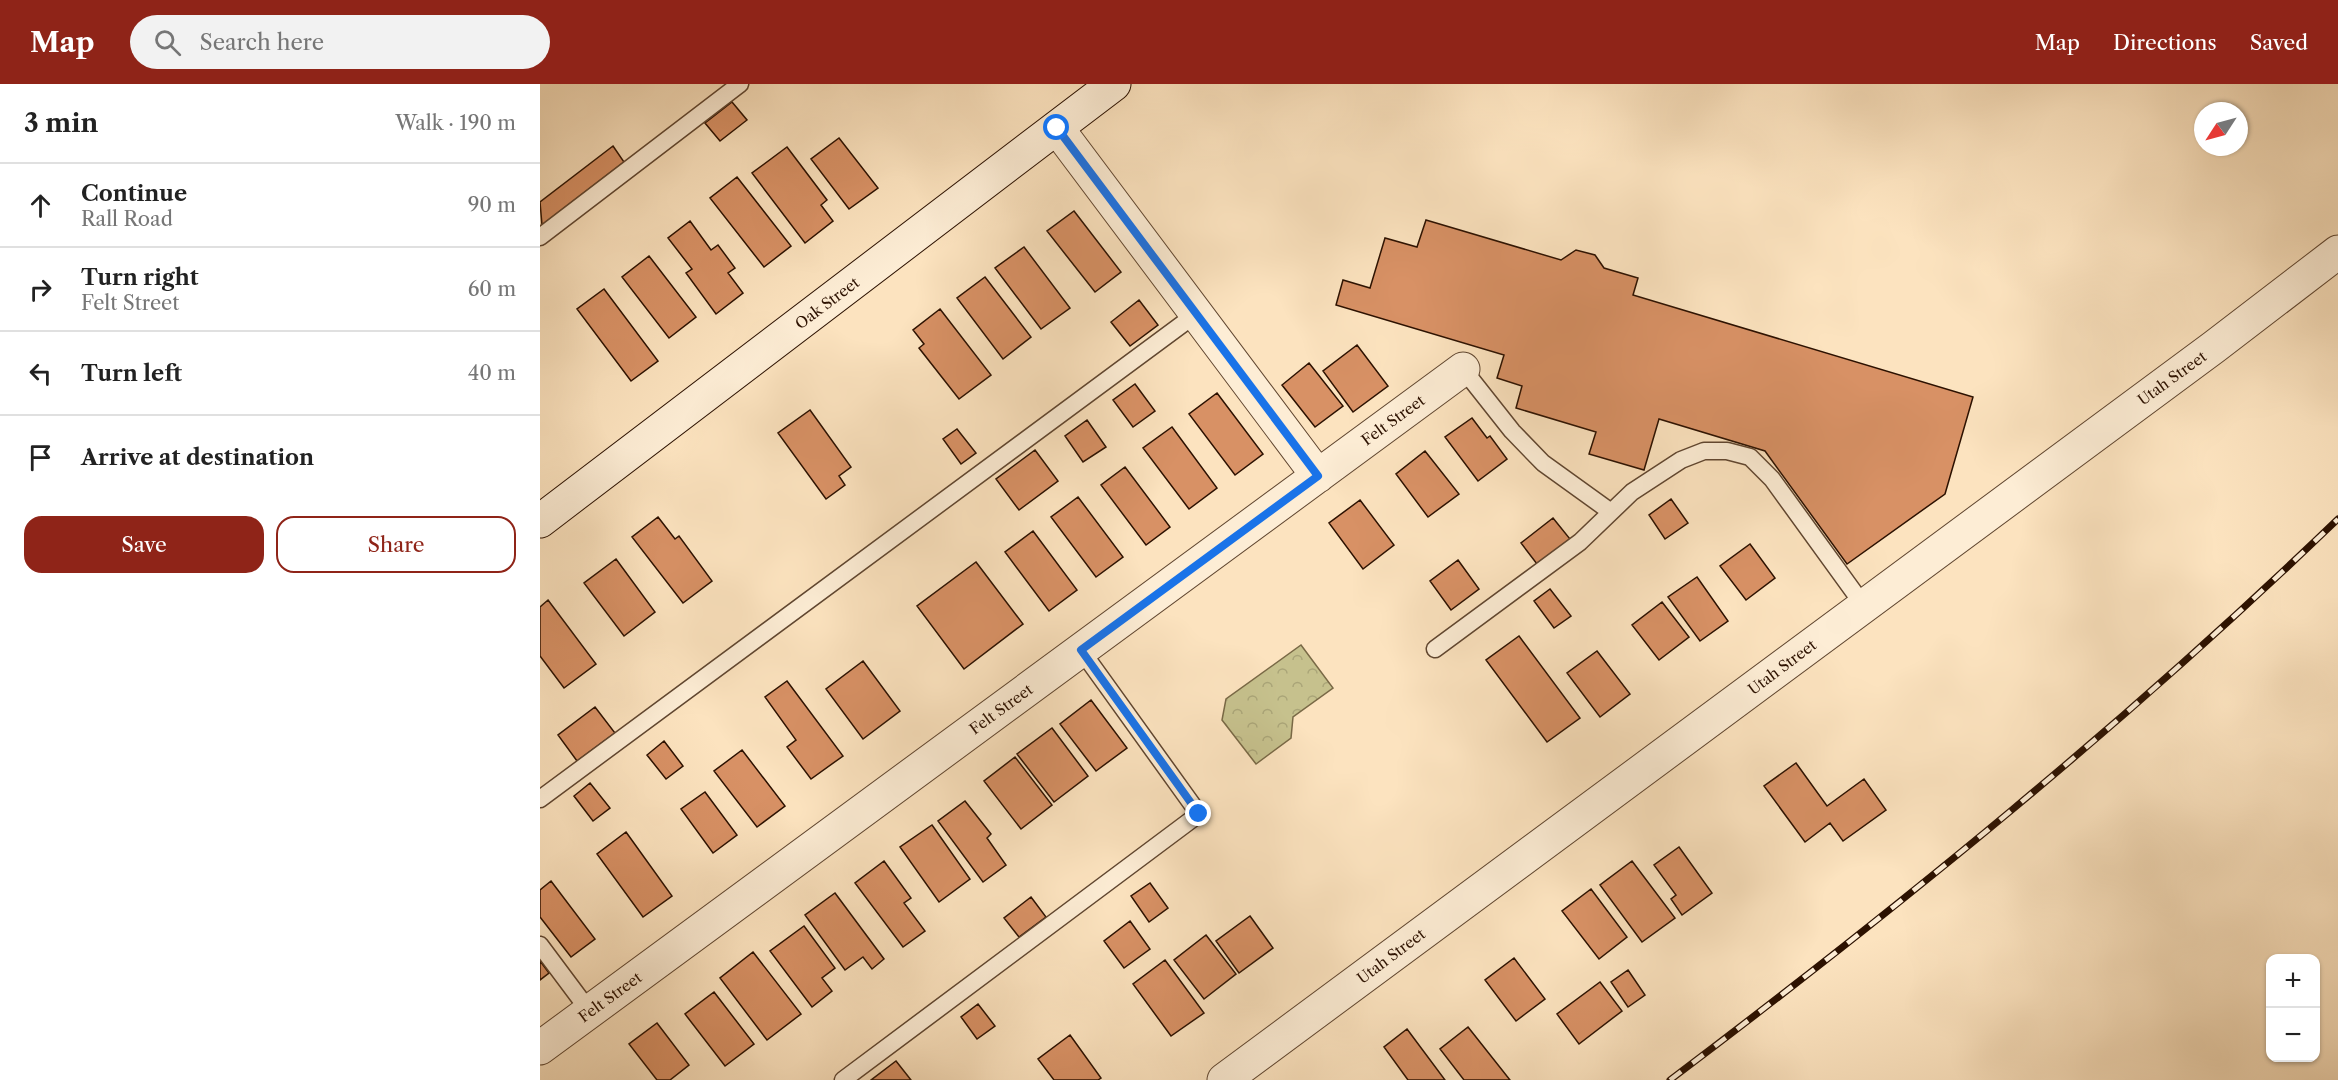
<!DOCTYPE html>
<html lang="en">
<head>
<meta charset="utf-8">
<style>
	:root { --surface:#fff; --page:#f2f2f2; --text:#222; --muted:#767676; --line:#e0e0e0; --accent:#8f2418 }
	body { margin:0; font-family:"Libre Caslon Text",serif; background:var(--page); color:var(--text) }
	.controls { position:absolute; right:18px; bottom:18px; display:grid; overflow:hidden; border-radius:12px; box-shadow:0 2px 4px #0004 }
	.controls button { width:54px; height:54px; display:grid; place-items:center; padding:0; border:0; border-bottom:2px solid var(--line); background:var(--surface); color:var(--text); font:30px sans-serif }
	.compass { position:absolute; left:1654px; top:18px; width:54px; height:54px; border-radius:50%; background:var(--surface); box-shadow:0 2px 4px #0004; rotate:234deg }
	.stop { position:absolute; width:18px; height:18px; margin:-14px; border:4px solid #1a73e8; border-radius:50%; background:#fff }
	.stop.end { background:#1a73e8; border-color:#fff; box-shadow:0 2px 6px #0008 }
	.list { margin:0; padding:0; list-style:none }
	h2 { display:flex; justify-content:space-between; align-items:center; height:78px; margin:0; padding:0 24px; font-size:26px }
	h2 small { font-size:20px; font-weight:400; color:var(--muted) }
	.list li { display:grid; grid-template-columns:39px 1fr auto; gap:18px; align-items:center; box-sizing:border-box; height:84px; padding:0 24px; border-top:2px solid var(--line) }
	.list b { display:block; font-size:22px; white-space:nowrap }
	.list p { margin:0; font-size:20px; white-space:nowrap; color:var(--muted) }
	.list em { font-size:20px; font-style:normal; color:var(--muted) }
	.actions { display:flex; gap:12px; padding:18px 24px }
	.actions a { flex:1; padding:14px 0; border:2px solid var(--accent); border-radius:18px; text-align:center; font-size:21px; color:var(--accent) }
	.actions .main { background:var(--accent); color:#fff }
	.icon { flex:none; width:33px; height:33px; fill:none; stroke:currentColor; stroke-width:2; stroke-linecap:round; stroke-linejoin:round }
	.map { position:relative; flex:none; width:1798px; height:996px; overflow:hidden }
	header { display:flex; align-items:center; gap:36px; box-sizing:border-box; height:84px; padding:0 30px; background:var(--accent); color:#fff }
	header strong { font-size:28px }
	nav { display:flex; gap:33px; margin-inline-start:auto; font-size:21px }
	.search { width:420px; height:54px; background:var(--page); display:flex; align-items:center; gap:15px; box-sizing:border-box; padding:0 21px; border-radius:33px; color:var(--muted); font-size:22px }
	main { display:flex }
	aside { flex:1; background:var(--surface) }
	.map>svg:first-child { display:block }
</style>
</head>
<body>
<header>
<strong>Map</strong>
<div class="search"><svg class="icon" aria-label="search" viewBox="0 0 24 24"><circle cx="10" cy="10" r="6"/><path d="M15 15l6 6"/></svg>Search here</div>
<nav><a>Map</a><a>Directions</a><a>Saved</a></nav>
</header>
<main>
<aside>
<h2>3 min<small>Walk · 190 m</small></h2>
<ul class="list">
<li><svg class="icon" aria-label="ahead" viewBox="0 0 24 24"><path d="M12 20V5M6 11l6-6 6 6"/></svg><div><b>Continue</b><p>Rall Road</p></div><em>90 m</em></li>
<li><svg class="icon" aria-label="right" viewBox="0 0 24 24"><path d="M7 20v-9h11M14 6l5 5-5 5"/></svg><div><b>Turn right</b><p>Felt Street</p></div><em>60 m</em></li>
<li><svg class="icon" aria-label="left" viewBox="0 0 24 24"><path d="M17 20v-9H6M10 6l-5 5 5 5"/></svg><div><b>Turn left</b></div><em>40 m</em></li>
<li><svg class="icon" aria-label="arrive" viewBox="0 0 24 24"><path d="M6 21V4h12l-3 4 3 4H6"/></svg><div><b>Arrive at destination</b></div></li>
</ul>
<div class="actions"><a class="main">Save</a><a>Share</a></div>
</aside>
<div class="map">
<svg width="1798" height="996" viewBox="0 0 1798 996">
	<defs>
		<pattern id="park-crowns" width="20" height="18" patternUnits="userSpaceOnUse" patternTransform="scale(1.5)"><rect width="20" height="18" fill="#c6c18d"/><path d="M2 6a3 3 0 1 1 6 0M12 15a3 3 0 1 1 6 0" fill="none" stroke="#aaa578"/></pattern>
	</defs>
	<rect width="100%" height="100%" fill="#fce3bf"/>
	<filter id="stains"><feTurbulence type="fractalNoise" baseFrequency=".00333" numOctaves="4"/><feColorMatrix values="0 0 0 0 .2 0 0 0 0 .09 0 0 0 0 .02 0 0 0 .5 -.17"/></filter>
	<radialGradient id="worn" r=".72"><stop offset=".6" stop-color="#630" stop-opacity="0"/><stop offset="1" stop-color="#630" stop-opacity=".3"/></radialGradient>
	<!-- park -->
	<path fill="url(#park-crowns)" stroke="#796946" stroke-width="1.5" d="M761 561 793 604 753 633 751 654 716 680 682 636 686 615Z"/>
	<!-- building -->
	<path fill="#d89165" stroke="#2c1100" stroke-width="1.5" d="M192 18 207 36 180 57 165 39Z
		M299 54 338 104 309 125 271 75Z
		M73 62 84 78 2 141 0 118Z
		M247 63 287 116 281 121 293 137 265 159 212 89Z
		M197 93 251 162 224 183 170 114Z
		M534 127 581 188 555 208 507 147Z
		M886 136 1021 176 1036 166 1055 171 1064 184 1098 194 1093 211 1433 313 1405 410 1307 480 1225 367 1119 335 1104 386 1049 370 1056 348 976 324 982 302 957 294 964 271 796 221 803 196 830 204 845 154 877 163Z
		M150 137 171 166 178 161 195 184 188 189 203 209 176 230 146 189 152 185 128 154Z
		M484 163 530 224 501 245 455 184Z
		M109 172 156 233 129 254 82 193Z
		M445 193 491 253 463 275 417 214Z
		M64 205 118 277 91 297 37 225Z
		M599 216 618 241 590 262 571 238Z
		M400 225 451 291 419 315 379 264 384 260 373 246Z
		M817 261 848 302 813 328 783 287Z
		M769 279 803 322 775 343 742 301Z
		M595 300 615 327 593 343 573 316Z
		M677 309 723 370 695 391 649 330Z
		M270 326 311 383 299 392 305 401 286 415 238 349Z
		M932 334 947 354 950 352 967 375 938 397 905 353Z
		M547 336 566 363 543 378 525 352Z
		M632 343 677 404 649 425 603 364Z
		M417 345 436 369 421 380 403 355Z
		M495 366 518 397 479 426 456 395Z
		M885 367 919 410 888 433 856 390Z
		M585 383 630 443 606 461 561 401Z
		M538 413 583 473 556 493 511 433Z
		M1131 415 1148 439 1125 455 1109 431Z
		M820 416 854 461 823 485 789 439Z
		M118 433 135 455 139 452 172 497 143 519 92 453Z
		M1013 434 1030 455 997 480 981 459Z
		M493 447 537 506 509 527 465 468Z
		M1210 460 1235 494 1206 516 1180 482Z
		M76 475 115 528 84 552 44 499Z
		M918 476 939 505 911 526 890 497Z
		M436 478 483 540 424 585 377 522Z
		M1157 493 1188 537 1160 557 1128 513Z
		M1010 505 1031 532 1014 544 994 517Z
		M8 516 56 580 24 604 0 572V523Z
		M1122 518 1149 553 1119 576 1092 541Z
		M979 552 1040 634 1007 658 946 576Z
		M1057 567 1090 610 1060 633 1027 589Z
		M323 577 360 627 323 655 286 605Z
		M247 597 303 672 271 695 247 663 256 656 225 613Z
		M551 616 587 664 556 687 520 640Z
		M55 623 75 649 37 677 18 651Z
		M512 644 548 692 514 718 477 670Z
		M124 657 143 682 126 695 107 671Z
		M202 666 245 722 217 743 174 687Z
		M475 673 512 721 481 745 444 697Z
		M1256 679 1287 722 1324 695 1346 726 1303 757 1290 739 1265 758 1224 702Z
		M50 699 70 724 53 737 34 712Z
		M165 708 197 751 173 769 141 725Z
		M425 717 451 750 447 754 466 781 443 798 398 737Z
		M392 741 430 795 399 818 360 763Z
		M86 748 132 812 103 833 57 770Z
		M1139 763 1172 809 1142 831 1131 815 1136 811 1114 781Z
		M344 777 371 814 364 819 385 847 363 863 315 799Z
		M1092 777 1135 834 1102 858 1060 801Z
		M11 797 55 855 31 873 0 833V806Z
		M610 799 628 824 609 838 591 812Z
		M1051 805 1087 853 1059 875 1022 827Z
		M295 809 344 875 332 885 323 873 305 886 265 831Z
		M491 813 506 833 479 853 464 834Z
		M710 832 733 864 699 889 676 857Z
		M590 837 610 865 584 884 564 857Z
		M264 842 295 884 282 894 292 907 272 923 230 867Z
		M666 851 696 890 664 915 634 876Z
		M213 868 261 930 227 956 180 894Z
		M974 874 1005 915 976 937 945 896Z
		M625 876 664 929 631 952 593 900Z
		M0 877 9 889 0 896Z
		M1088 886 1105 911 1088 923 1071 898Z
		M1060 898 1082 927 1039 960 1017 930Z
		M174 908 214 960 185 982 145 930Z
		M438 920 455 942 437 955 421 933Z
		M117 939 149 981 130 996H117L89 960Z
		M928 943 970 996H924L900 965Z
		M867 945 905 996H868L844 963Z
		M530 951 561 994 558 996H514L498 975Z
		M356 977 371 996H331Z"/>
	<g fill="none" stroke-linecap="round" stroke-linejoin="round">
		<defs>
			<path id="lane" d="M0 153 200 0
				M923 285 972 347 1003 379 1071 428
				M895 565 1040 458 1092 408 1141 376 1164 367H1187L1210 373 1232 395 1324 522
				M0 715 656 230
				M0 861 50 928
				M303 996 659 730 541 566"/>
			<path id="street" d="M517 44 778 392
				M0 964 923 285
				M684 996 1674 263 1798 168"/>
			<path id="secondary" d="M0 437 574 0"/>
		</defs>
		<!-- lane casing -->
		<use href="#lane" stroke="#604630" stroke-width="19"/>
		<!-- street casing -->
		<use href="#street" stroke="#604630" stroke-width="35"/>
		<!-- secondary casing -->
		<use href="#secondary" stroke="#2c1100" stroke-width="35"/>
		<!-- lane -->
		<use href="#lane" stroke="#fdedd5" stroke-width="16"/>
		<!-- street -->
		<use href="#street" stroke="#fdedd5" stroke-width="33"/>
		<!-- secondary -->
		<use href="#secondary" stroke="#fdedd5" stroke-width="33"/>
		<defs>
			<path id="rail" d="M1130 996C1362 821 1588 637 1798 435"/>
		</defs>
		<!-- rail casing -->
		<use href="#rail" stroke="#2c1100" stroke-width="7"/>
		<!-- rail -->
		<use href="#rail" stroke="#fdedd5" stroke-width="4.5" stroke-dasharray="14" stroke-linecap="butt"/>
	</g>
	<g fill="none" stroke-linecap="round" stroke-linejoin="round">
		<!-- route -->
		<path stroke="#1a73e8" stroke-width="8" d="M517 44 778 392 541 566 659 730"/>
	</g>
	<g text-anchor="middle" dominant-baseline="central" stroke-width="6" stroke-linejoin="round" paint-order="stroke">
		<!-- street labels -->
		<g font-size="15" fill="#2c1100" stroke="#fdedd5">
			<text transform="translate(287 219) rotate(-37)">Oak Street</text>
			<text transform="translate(1632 294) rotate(-36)">Utah Street</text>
			<text transform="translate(853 336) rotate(-36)">Felt Street</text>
			<text transform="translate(1242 583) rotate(-37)">Utah Street</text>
			<text transform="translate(461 625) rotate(-36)">Felt Street</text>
			<text transform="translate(851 872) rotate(-37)">Utah Street</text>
			<text transform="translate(70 913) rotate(-36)">Felt Street</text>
		</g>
	</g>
	<rect width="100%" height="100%" filter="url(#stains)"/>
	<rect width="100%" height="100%" fill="url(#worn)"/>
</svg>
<div class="controls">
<button>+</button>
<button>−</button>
</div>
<svg class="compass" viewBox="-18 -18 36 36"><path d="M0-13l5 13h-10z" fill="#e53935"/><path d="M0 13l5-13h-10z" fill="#767676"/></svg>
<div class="stop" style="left:517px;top:44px"></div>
<div class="stop end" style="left:659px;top:730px"></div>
</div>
</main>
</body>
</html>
